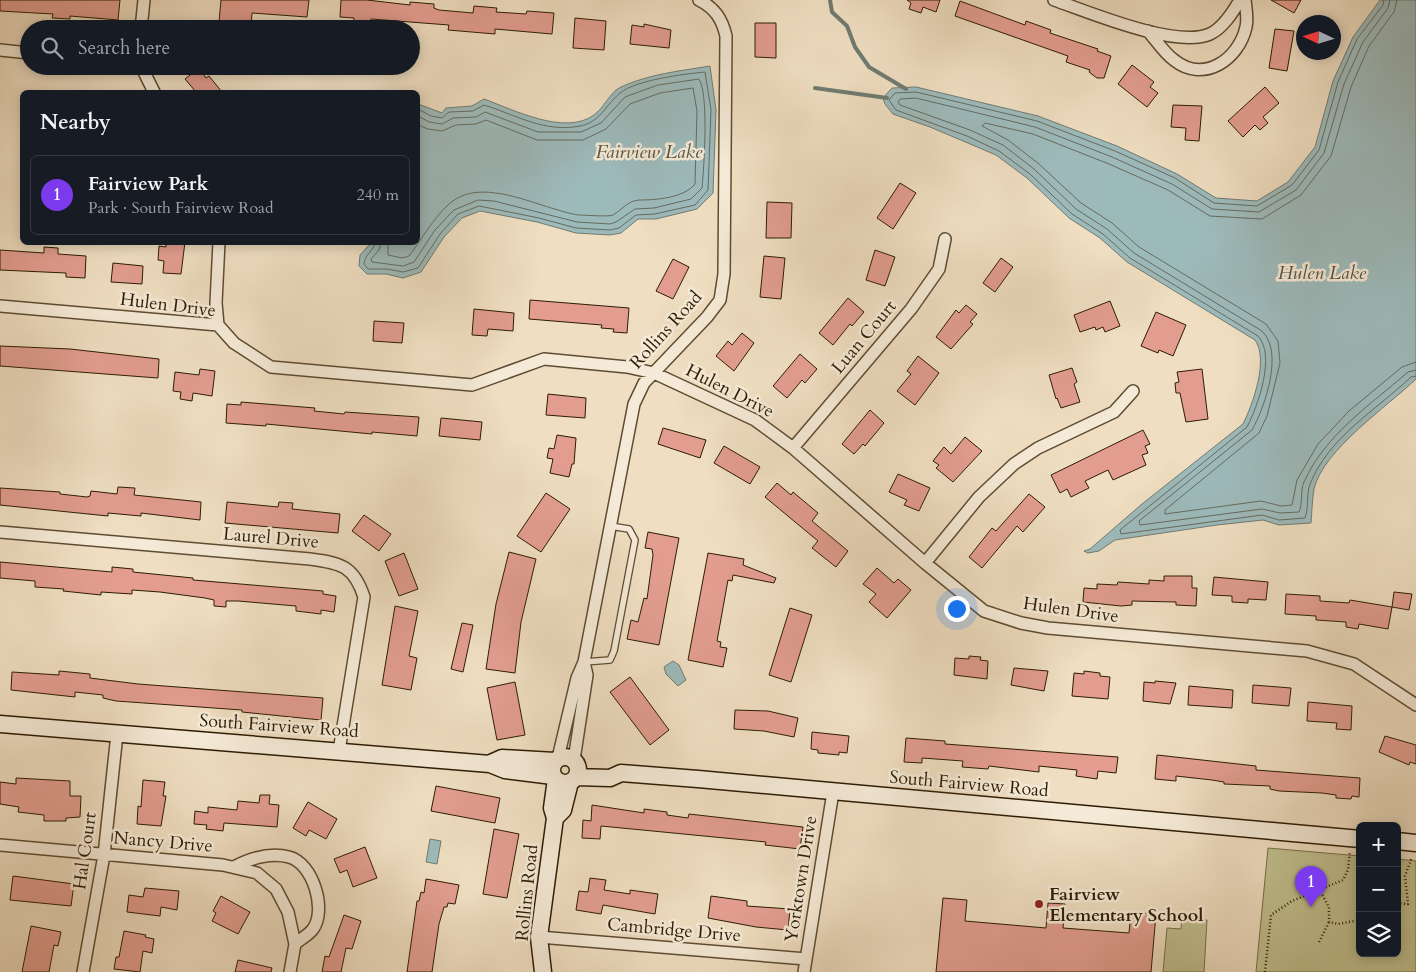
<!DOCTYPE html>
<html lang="en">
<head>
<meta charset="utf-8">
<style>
	:root { --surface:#171b24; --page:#20242c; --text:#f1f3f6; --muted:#9ea1a6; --line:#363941; --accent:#7c3aed }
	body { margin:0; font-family:Cardo,serif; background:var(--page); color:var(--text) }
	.controls { position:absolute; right:15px; bottom:15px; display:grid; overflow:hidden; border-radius:8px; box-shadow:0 2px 12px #0003 }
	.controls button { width:45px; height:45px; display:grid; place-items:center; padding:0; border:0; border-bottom:1px solid var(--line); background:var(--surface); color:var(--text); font:25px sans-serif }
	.compass { position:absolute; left:1296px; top:15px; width:45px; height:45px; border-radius:50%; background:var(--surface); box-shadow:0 2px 12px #0003; rotate:274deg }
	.you { position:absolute; left:956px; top:608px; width:18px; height:18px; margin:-12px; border:4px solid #fff; border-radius:50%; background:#1a73e8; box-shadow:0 0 0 8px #1a73e833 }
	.badge { display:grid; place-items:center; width:32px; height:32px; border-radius:50%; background:var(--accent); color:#fff; font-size:16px; font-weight:700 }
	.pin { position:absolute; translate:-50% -41px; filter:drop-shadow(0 1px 2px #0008) }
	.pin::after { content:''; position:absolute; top:26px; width:18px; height:15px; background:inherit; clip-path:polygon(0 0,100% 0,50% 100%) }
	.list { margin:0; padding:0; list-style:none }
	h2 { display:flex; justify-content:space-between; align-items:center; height:65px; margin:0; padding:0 20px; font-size:21px }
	h2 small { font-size:16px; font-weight:400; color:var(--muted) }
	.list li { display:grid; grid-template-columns:32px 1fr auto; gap:15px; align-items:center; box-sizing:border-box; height:80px; margin:0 10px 10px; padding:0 10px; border:1px solid var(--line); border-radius:8px }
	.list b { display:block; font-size:19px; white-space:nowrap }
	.list p { margin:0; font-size:16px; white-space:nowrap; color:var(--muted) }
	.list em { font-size:16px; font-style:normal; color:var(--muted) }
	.icon { flex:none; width:28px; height:28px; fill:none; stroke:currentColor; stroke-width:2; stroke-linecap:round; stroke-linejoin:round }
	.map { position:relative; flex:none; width:1416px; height:972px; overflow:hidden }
	.search { position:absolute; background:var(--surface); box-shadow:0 2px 12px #0003; left:20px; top:20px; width:400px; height:55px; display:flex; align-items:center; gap:12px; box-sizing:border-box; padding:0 18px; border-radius:28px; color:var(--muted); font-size:19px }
	.panel { position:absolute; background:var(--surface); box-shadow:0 2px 12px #0003; left:20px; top:90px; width:400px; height:155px; border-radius:8px }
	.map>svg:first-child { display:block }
</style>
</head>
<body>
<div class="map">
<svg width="1416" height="972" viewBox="0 0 1416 972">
	<rect width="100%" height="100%" fill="#efdec1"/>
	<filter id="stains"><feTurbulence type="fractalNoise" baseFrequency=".004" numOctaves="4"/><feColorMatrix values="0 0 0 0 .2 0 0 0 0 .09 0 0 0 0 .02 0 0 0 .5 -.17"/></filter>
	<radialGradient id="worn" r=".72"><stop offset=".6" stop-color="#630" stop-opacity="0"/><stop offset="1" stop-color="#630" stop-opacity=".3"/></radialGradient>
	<!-- green -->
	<path fill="#c0bf8e" stroke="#766e48" d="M1268 848 1360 856V953H1397V859L1416 861V972H1256Z
		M1182 918 1207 920 1204 972H1163L1167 928 1181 929Z"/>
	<!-- water -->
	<path fill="#9dbabb" stroke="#707b71" d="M1380 0H1416V379C1388 406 1323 450 1314 489 1312 500 1312 512 1311 523L1279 525 1263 520 1217 525 1115 540 1099 551 1088 553 1084 551 1090 549 1142 504 1243 424C1253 404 1269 359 1255 340L1127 262 1100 238 1069 218 1027 178 996 155 930 127 893 114 885 104 883 98 892 88 916 87 1038 116 1117 146 1177 174 1216 198 1257 201 1288 182 1315 147 1333 81 1353 37Z
		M710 66 716 110 713 193 697 209 656 219H638L621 233 610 235 576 233 537 222 480 211 462 218 444 237 421 272 403 278 386 274H367L359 266 360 255 371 243 418 242V104L442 113 446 108 472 106 484 99C514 110 565 136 594 115 604 108 610 92 621 87 649 74 680 71 710 66Z
		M673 661 679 665 686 680 678 686 666 674 664 667Z
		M430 839 441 841 437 864 426 862Z"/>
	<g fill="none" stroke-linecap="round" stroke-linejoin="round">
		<!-- shore -->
		<path stroke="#656b5f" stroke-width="1" d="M1384 0 1383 5 1357 39 1338 82 1319 150 1292 185 1257 206 1214 203 1175 178 1115 151 1037 121 916 92 895 93 889 100 896 110 967 136 999 151 1030 174 1072 214 1103 234 1130 258 1258 336C1276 355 1258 406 1247 427L1120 530 1121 534 1262 515 1279 520 1305 518C1309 508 1306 495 1310 484 1329 437 1375 411 1411 377L1416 376
			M1390 0 1388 8 1363 42 1344 84 1324 153 1296 190 1259 212 1212 209 1172 184 1112 157 1035 127 916 98 900 99 898 102 900 105 970 130 1003 145 1034 169 1076 209 1107 229 1134 253 1262 331C1284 352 1265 407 1252 430L1149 513 1139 521 1140 525 1262 509 1280 513 1299 512C1303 503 1300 491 1304 482 1325 435 1370 405 1408 372L1416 370
			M1397 0 1394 12 1369 46 1351 87 1331 156 1301 195 1262 219 1210 216 1168 190 1109 164 1033 134 985 123 982 126 1008 140 1039 164 1081 203 1112 223 1139 247 1266 324 1278 341 1280 363 1267 416 1259 433 1165 510V514L1261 501 1281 506 1292 505 1297 480 1318 444 1349 411 1402 367 1416 362
			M375 242C374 251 365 254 364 264L368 269H387L403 272 418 268 440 234 458 214 479 206 539 218 576 228 610 230 619 228 636 215 655 214 695 205 708 190 711 110 705 72C684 74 636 80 620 93 606 105 599 123 580 126 545 133 516 115 484 105L473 111 449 112 442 118 431 116 418 109
			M381 242 379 250 371 259 372 262 403 266 414 262 435 230 454 210 478 200 494 201 577 222 610 224 616 222 635 209 654 208 691 199 702 188C704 167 709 95 699 79L658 85 625 97 601 123 581 132H538L485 112 476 117 453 118 442 124 429 122 418 116
			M388 242V255L402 258 409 256C422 239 432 220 448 205 481 173 542 210 579 215 584 215 609 217 613 215 622 210 627 201 639 200 656 200 684 198 695 184L697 111 693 88 660 93 630 104 606 129 583 140H537L486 120 476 124 456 125 442 131 428 129 418 125"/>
		<!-- stream -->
		<path stroke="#707b71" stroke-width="4" d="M830 0 832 12 847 26 855 47 869 67 906 89
			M815 88 887 98"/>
	</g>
	<!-- building -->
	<path fill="#e29d8f" stroke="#2d1c03" d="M0 0H120L118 20 70 16V19L52 18 53 14 0 11Z
		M221 0H309L307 17 252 13 251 25 219 22Z
		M341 0H367L410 5V2L434 4V8L439 10 473 13 474 6 497 8 496 12 526 14 527 11 554 13 552 34 495 29V34L448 30 449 25 371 19V22L354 21V18L340 17Z
		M907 0H940L936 12 923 7 921 13 909 9 911 3Z
		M1271 0H1301L1294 13Z
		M960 1 1025 25 1026 21 1051 30 1050 33 1098 49 1097 51 1111 56 1104 78H1097L1089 72 1090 70 1066 62 1068 56 955 16Z
		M575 18 606 21 604 50 573 48Z
		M755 23H776V58L755 57Z
		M644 24 671 30 669 48 630 44 632 25 644 27Z
		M1275 29 1294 31 1287 71 1269 68Z
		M1132 65 1154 82 1150 87 1158 93 1147 107 1118 84Z
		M199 68 206 78 209 76 222 92H196L185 79Z
		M1265 87 1279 103 1263 117 1268 123 1260 130 1255 125 1243 137 1228 121Z
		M1173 105 1202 106 1199 141 1185 140 1186 128 1171 127Z
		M900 183 916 193 893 229 877 218Z
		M767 202 792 203 791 238H766Z
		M166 242H185L181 274 163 273 164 261 158 260 159 246 166 247Z
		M44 247 58 248V254L86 256 85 278 66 277V273L0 270V250L44 253Z
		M875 250 895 257 885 286 866 280Z
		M764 256 785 258 781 299 760 297Z
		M1001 258 1013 267 995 292 983 283Z
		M673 259 689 267 673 299 656 291Z
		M113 263 143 266 142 284 111 282Z
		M848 298 864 312 852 326 850 324 833 345 819 333Z
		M530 300 629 308 627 333 613 332 614 329 601 328 602 325 529 319Z
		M1110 301 1120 326 1105 332 1103 327 1096 330 1095 327 1080 332 1074 315Z
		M966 305 977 314 970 322 973 324 951 349 936 337 956 310 959 313Z
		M474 309 514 313 513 331 488 329 487 336 472 335Z
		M1156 312 1186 325 1173 356 1159 350 1158 353 1141 346Z
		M374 321 404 323 402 343 373 341Z
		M742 333 754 343 734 371 716 356 728 341 732 345Z
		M0 346 70 349 159 359 158 378 0 366Z
		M800 354 817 369 805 383 802 380 787 398 773 386Z
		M918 356 939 373 915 405 897 391 911 374 907 371Z
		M1072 368 1077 382 1074 384 1080 402 1061 408 1057 398 1056 399 1049 375Z
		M200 369 215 371 212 396 193 393 192 401 180 399 181 392 173 391 175 372 199 375Z
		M1202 369 1208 419 1186 422 1180 393H1176L1175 383 1179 382 1177 372Z
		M548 394 586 398 585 418 546 415Z
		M241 402 315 408 314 411 344 414 345 412 419 417 417 436 372 432V434L266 424V426L226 423 227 404 241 405Z
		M870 410 884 423 865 446 863 444 854 454 842 444Z
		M441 418 482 422 480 440 439 436Z
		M663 428 706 440 700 458 658 444Z
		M1143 430 1150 444 1145 446 1148 453 1142 455 1146 465 1113 480 1108 470 1085 481 1089 488 1071 497 1067 489 1060 493 1051 475Z
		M557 435 576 438 574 464H572L569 477 550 473 553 459 547 458 549 448 554 449Z
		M965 437 982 451 953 482 936 468 939 465 933 461 944 447 951 454Z
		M724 446 760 467 750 484 714 463Z
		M898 474 930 488 919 511 904 505 907 500 889 492Z
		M777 483 791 495 793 492 818 513 812 521 848 551 836 567 812 548 818 541 765 497Z
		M118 487 135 488 134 495 201 502 200 520 141 513V516L108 513V516L0 505V488L60 492V494L87 497 90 496 91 491 117 494Z
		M546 493 570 509 541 552 517 536Z
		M1029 494 1045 507 1023 532 1017 526 982 568 969 557 992 528 996 531Z
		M227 502 278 507 279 502 293 503 292 509 340 514 338 533 225 523Z
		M364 515 391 534 379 551 352 531Z
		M648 532 679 538 659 645 627 639 631 620 638 622 644 598 647 599 653 555 652 549 645 548Z
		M509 552 536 559 521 622 515 673 486 669 496 604Z
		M404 553 418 589 399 596 385 561Z
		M708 553 744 559 743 565 776 578 774 583 733 575 732 581 728 580 717 641 721 642 720 647 727 648 723 667 688 660Z
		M0 562 112 572V567L133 569V572L193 578V580L323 591V594L336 596 334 612 321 610V614L296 611V606L238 601H226V607L214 606V600L205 598 160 592 132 590V594L101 592V595L63 591 64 589 35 587V581L0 578Z
		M877 568 894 583 898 579 911 590 887 618 869 602 876 594 863 584Z
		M1164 576H1192V588H1197L1196 606 1176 605V602L1132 601V605L1121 606 1083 602 1084 588 1097 589V584L1117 585 1118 582 1149 584V580L1164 581Z
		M1214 577 1268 582 1266 600 1248 599V603L1232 602V596L1212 595Z
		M1394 592 1412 594 1409 610 1392 607Z
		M1286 594 1320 596V601L1349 603 1350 600 1392 607 1388 629 1359 624 1358 629 1346 627V622L1316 620V616L1285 614Z
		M395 606 418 611 409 656 417 658 411 690 382 685Z
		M790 608 812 615 791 682 769 675Z
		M462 623 473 625 463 672 451 669Z
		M969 656 981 657 980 660 988 661 987 679 954 675 955 658 969 659Z
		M1014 668 1048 671 1044 691 1011 685Z
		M59 671 90 674V678L138 684 323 698 321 720 242 712V710L116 701 103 698V695L75 692V697L11 690 12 672 59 675Z
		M1084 671 1100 673V676L1110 677 1108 699 1072 696 1074 673 1084 674Z
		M630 677 669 730 650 745 610 692Z
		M1155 681 1176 683 1170 704 1143 701 1144 682 1155 683Z
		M515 682 525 735 497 740 487 688Z
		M1253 685 1291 688 1289 706 1252 703Z
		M1189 686 1233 690 1232 708 1188 705Z
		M1308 702 1352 706 1351 730 1336 729 1337 723 1307 721Z
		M735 710 768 711 798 718 794 737 764 731 734 729Z
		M812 732 849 736 847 753 839 752V755L818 753V750L811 749Z
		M1385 736 1416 745V764L1410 762 1409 765 1379 752Z
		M906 738 945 741V744L1118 757 1116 773 1098 771 1097 779 1076 776 1077 770 1039 766V772L989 766 988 769 962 767 963 761 922 758V763L904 762Z
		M1157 755 1256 766V770L1360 778 1359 797 1352 796 1351 799 1336 798V795L1322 793 1279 791 1270 789V786L1224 784V782L1212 780 1176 776V781L1155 779Z
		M16 778 70 781V796H81L80 817 66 818V821H44V815L18 812 19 807 0 804V782L16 784Z
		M143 780 165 782 163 796H166L161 826 137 824 138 806 141 807Z
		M436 786 500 798 495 823 431 811Z
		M260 795H270L269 804 279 805 277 827 224 823 223 831 206 829 207 825 194 824 195 811 208 813V807L237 810 238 801 259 803Z
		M308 802 337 819 326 839 309 830 306 836 293 828Z
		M592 805 644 813V809L667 812V815L688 818 689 814 803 827 800 849 765 845 766 842 601 826 600 839 582 838 583 820 591 821Z
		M494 829 519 834 507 898 483 894Z
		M365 847 377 878 353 887 347 870 340 873 334 859Z
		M13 876 74 884 71 906 10 900Z
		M590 878 606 880 604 890 630 894V890L658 894 655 914 603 905 601 914 576 910 579 891 588 892Z
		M426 879 459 885 455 904 448 903 447 907H444L439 924 432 972H407L417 901H419L421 892 424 893Z
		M145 888 179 891 177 910 161 907 160 916 127 912 129 895 143 897Z
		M221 896 250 912 238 934 212 921 216 913 213 911Z
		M711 896 747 901V906L790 909 788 930 756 927 708 918Z
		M943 898 967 900 965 921 1046 928 1048 903 1065 904 1063 928 1129 933 1131 912 1156 914 1151 972H936Z
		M344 915 361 921 352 949 346 948 341 972H322L325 956 329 957Z
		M31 926 61 932 58 946 54 945 49 972H22Z
		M124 931 146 935 145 937 154 939 152 953 143 951 140 972 114 969 116 957H119Z
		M238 960 272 968 271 972H235Z"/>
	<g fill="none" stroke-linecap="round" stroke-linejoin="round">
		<defs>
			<path id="lane" d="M584 662 610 660 614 651 635 540 629 529 610 526"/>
			<path id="street" d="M1054 0C1089 12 1176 49 1210 34 1223 28 1233 12 1240 0
				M141 29 144 0
				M1148 31C1156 40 1164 53 1174 60 1204 84 1239 59 1246 27 1248 19 1246 8 1245 0
				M0 50 29 53
				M141 66 154 92
				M0 306 218 325 234 343 271 367 472 385 544 359 627 367 654 373 755 420 793 448 925 563 984 611 1021 623 1048 628 1307 651 1354 664 1416 705
				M218 325 216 303 219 242
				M793 448 911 309 939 269 945 239
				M0 532 310 559C341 563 354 566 364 597L339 751
				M925 563 979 497 1014 464 1038 448 1114 412 1133 391
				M558 758 577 678 584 662 634 404 644 383 707 317 720 300 724 274 726 36C722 19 715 8 699 0
				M574 760 587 675 584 662
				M0 845 223 865 257 873 276 889 288 912 295 944 290 972
				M234 867C251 858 269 852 289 857 313 863 327 910 313 929 309 935 300 939 295 944
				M539 937 806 959
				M83 972 104 855 117 734
				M804 972 833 792"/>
			<path id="secondary" d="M0 724 490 764 505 770 553 776
				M552 770a13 13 0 1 1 26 0a13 13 0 1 1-26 0Z
				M491 763 502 758 555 761
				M576 777 610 778 621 773 698 779 1360 839
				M555 818 563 810 570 782
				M1397 841 1416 843
				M543 972 539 937 555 818 552 808 556 779"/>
		</defs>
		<!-- lane casing -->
		<use href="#lane" stroke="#5e4c32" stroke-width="8"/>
		<!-- street casing -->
		<use href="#street" stroke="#5e4c32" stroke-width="14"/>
		<!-- secondary casing -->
		<use href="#secondary" stroke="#2d1c03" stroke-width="19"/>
		<!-- path -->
		<path stroke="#2d1c03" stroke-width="2.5" stroke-dasharray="1 2.5" stroke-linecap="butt" d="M1319 889 1329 907V922L1338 924 1360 920
			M1397 903 1408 904 1405 876 1412 857
			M1319 942 1329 922
			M1265 972 1271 915 1292 901 1343 880 1348 870 1350 851"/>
		<!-- lane -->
		<use href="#lane" stroke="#f5ead7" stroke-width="5.5"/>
		<!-- street -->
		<use href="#street" stroke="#f5ead7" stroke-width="11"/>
		<!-- secondary -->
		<use href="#secondary" stroke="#f5ead7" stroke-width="16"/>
	</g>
	<!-- markers -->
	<circle fill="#8f2418" stroke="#f5ead7" stroke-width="2" cx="1039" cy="904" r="5"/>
	<g text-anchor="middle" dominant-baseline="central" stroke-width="5" stroke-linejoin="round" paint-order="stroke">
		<!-- street labels -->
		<g font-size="18" fill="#2d1c03" stroke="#f5ead7">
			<text transform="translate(168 305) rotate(7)">Hulen Drive</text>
			<text transform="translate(666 330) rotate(-48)">Rollins Road</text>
			<text transform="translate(864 337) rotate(-50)">Luan Court</text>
			<text transform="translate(730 391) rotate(27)">Hulen Drive</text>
			<text transform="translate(271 538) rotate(5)">Laurel Drive</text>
			<text transform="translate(1071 610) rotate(8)">Hulen Drive</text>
			<text transform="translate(279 726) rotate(4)">South Fairview Road</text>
			<text transform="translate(969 784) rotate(5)">South Fairview Road</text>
			<text transform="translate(163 842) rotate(5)">Nancy Drive</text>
			<text transform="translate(85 851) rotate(-82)">Hal Court</text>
			<text transform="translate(801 879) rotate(-81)">Yorktown Drive</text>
			<text transform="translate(527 893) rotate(-84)">Rollins Road</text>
			<text transform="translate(674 930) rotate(5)">Cambridge Drive</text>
		</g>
		<!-- poi labels -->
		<g font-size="18" font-weight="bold" fill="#2d1c03" stroke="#f5ead7" text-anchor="start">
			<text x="1049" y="894">Fairview<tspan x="1049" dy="21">Elementary School</tspan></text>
		</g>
		<!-- water labels -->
		<g font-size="19" font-style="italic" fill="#545343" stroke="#f5ead7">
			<text x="649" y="152">Fairview Lake</text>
			<text x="1322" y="273">Hulen Lake</text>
		</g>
	</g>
	<rect width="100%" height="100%" filter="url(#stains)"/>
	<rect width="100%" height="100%" fill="url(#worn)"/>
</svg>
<div class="controls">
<button>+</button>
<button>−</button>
<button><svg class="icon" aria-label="layers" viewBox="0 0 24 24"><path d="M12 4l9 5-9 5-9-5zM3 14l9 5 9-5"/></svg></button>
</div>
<svg class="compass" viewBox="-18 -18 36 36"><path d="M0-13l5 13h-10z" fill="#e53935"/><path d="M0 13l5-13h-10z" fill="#9ea1a6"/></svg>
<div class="you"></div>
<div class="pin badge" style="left:1311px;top:907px">1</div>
<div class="search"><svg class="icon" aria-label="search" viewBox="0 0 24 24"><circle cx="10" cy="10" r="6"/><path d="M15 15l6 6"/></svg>Search here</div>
<section class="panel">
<h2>Nearby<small></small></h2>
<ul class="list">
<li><span class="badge">1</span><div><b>Fairview Park</b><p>Park · South Fairview Road</p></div><em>240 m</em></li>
</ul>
</section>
</div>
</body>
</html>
